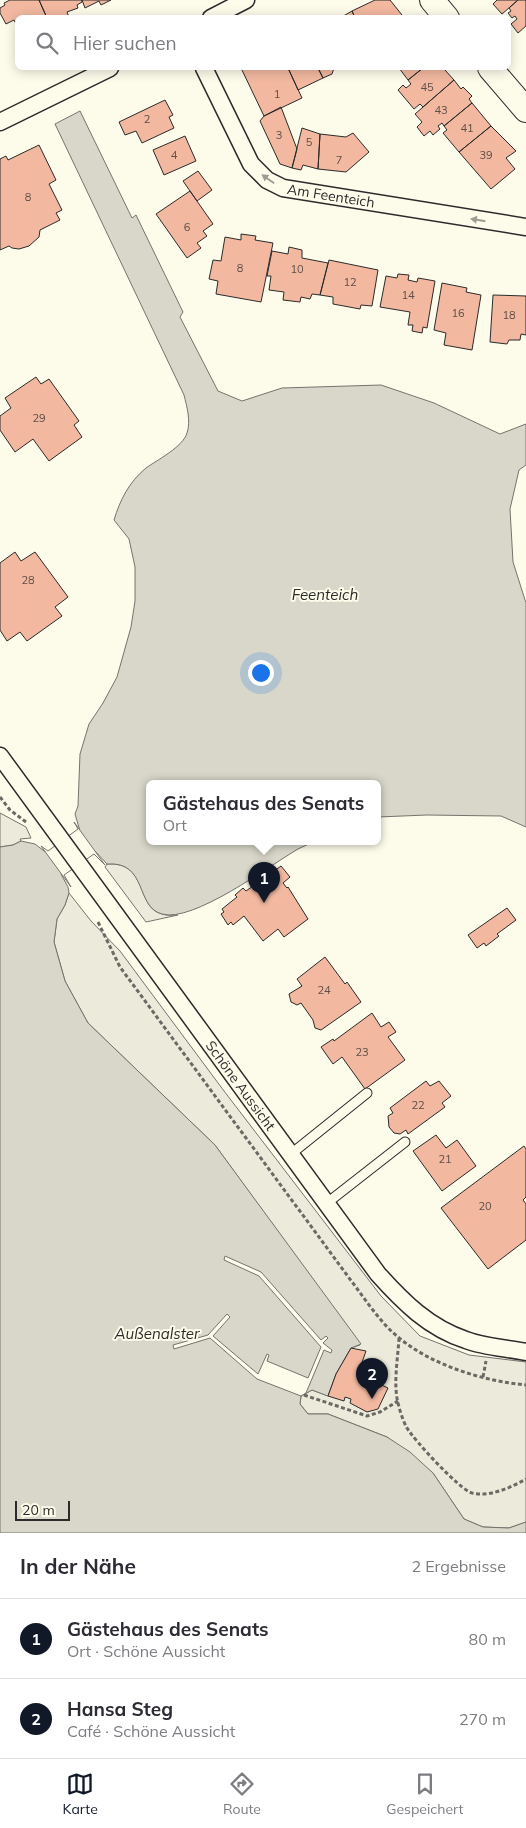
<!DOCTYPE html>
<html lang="de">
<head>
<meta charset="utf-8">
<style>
	:root { --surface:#fff; --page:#f7f7f7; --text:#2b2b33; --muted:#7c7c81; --line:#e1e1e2; --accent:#111827 }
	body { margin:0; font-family:Mulish,sans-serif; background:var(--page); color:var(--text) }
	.scale { position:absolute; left:15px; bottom:12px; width:55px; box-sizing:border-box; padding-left:5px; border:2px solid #2b2b2b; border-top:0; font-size:14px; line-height:18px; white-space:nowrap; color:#2b2b2b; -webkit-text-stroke:4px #fdfbea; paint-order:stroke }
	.you { position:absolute; left:260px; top:672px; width:18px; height:18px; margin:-12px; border:4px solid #fff; border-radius:50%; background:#1a73e8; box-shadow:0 0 0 8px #1a73e833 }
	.badge { display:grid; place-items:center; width:32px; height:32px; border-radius:50%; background:var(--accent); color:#fff; font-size:16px; font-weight:700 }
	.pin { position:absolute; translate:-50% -41px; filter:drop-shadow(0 1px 2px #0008) }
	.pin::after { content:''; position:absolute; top:26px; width:18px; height:15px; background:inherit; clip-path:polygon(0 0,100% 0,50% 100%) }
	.popup { position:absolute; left:146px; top:780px; width:235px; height:65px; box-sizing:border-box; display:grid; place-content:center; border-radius:8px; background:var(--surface); filter:drop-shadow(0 1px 4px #0005); font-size:16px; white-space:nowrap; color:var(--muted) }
	.popup b { font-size:19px; color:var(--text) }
	.popup::after { content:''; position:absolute; left:50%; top:100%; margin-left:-10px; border:10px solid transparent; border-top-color:var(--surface) }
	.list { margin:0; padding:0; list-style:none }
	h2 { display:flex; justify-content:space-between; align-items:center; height:65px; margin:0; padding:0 20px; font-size:21px }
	h2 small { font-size:16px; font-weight:400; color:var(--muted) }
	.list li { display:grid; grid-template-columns:32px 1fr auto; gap:15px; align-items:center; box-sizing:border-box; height:80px; padding:0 20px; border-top:1px solid var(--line) }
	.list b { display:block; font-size:19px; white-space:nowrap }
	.list p { margin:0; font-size:16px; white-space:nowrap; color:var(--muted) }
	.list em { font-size:16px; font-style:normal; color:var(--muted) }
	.icon { flex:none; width:28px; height:28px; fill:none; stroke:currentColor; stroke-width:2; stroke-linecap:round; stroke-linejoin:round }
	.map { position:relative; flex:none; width:526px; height:1533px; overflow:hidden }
	.search { position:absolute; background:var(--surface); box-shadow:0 2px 12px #0003; left:15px; right:15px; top:15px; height:55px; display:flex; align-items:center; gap:12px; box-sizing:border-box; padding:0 18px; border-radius:8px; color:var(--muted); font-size:19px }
	.sheet { height:225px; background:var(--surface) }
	nav { display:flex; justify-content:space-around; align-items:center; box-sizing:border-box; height:70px; border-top:1px solid var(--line); background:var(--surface); font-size:14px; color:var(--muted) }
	nav a { display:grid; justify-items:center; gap:2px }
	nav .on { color:var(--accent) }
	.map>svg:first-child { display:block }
</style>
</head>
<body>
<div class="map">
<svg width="526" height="1533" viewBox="0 0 526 1533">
	<rect width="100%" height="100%" fill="#fdfbea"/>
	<!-- green -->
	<path fill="#ecebdb" stroke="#74746e" d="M0 813 26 827 31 838 20 839 21 841 13 845 0 847Z
		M107 864C149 861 135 908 162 914 167 916 173 915 178 915L146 922 105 867Z
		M69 893 91 921 120 951 224 1091 381 1296 420 1336 469 1355 526 1362V1522L509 1528 483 1527 464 1519 433 1473 387 1437 328 1414H308L300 1404 301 1396 312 1390 328 1396 336 1374 351 1348 360 1345 215 1145 88 1023 65 981 54 942 57 919 65 905Z"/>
	<!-- water -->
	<path fill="#d8d7c9" stroke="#74746e" d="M80 111 132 218 136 215 183 312 180 317 218 391 242 401 282 388 381 385 434 403 500 434 526 424V465L519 470 510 509 513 562 526 603V827L501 816 427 815 378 817V784H150V842H313L298 849C269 866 193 923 162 914 135 907 148 861 107 864L95 851 61 874 68 887 69 893 65 905 57 919 54 942 65 981 88 1023 215 1145 361 1344 351 1348 336 1374 328 1396 312 1390 301 1396 300 1404 308 1414H328L387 1437 410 1452 433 1473 464 1519 483 1527 509 1528 526 1522V1533H0V847L13 845 21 841 35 844 48 854 80 831 75 814 78 806 80 754 89 724 103 703 117 677 131 627 135 601V567L129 539 114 520C120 500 129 482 146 468 157 460 183 447 187 433 191 421 187 407 184 395L55 124Z"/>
	<!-- pier -->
	<path fill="#fdfbea" stroke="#74746e" d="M74 822 105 865 94 854 64 875 71 887 41 846 48 851 78 829Z
		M225 1256 261 1272 321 1340 326 1336 328 1338 323 1343 332 1350 331 1353 324 1350 306 1393 301 1396 257 1379 210 1338 174 1349 173 1345 208 1335 227 1314 230 1317 213 1336 258 1374 267 1354 269 1355 267 1361 308 1378 321 1347 259 1276 224 1260Z"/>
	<!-- building -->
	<path fill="#f2b8a0" stroke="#2b2b2b" d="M10 0H39L47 18H18V28L14 20 6 24 0 13V8L5 5 4 3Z
		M39 0H82V2L77 5 78 8 67 12 69 17 47 18Z
		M82 0H111L101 5 99 1 85 8Z
		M375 0H390L402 15 399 18H355L352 11Z
		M497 0H518L502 14 493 4Z
		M518 0H526V26L518 33 511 24 517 19 515 16 512 18 508 13 511 11 509 8Z
		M352 11 355 18H340Z
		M241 68H288L302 98 264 116Z
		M288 68H318L323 78 298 90Z
		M318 68H334L332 74 323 78Z
		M399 68H423L408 80Z
		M423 68H448L445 70 454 80 423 107 420 104 414 109 398 90 403 85 406 88 411 84 408 80Z
		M454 80 461 89 463 87 472 96 469 99 472 103 444 126 442 123 438 126 440 129 433 135 430 131 424 136 417 127 422 122 415 114Z
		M165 100 173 115 169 117 174 128 142 143 136 131 125 135 119 122Z
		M472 103 491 126 459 152 443 133 447 130 444 126Z
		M281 107 297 149 292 168 280 164 260 121 264 116Z
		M491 126 516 151 506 158 515 169 491 189 459 152Z
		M302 128 320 134 318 169 303 165 301 170 292 168Z
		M353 133 369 152 346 172 318 169 320 134 346 137Z
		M185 136 196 161 164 175 153 150Z
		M39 145 56 180 49 184 62 210 56 213 60 220 40 230 39 237 29 246 19 249 12 248 9 246 0 250V159L6 156 8 160Z
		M198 171 212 190 197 201 183 181Z
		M190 191 213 224 203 231 207 236 197 243 201 248 187 258 156 214Z
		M241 234 256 236 255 240 273 243 261 302 216 294 218 281 209 279 213 260 221 261 225 237 241 240Z
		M289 247 302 250V258L328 263 320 295 312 294 310 299 301 297 300 302 283 300 284 292 269 290 271 276H267L272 251 288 254Z
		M329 260 378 270 372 306 361 305 360 309 333 304V297L320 295Z
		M398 274 409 275 408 280 417 282 418 278 435 281 427 328 423 327 422 333 412 331 413 325H408L410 312 380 307 386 276 397 278Z
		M442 283 467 288 466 292 481 295 472 350 444 345 446 333 434 330Z
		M493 295 526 296V335L521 334 520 340H509L507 344 490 342Z
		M36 377 41 384 49 379 79 421 74 425 82 437 49 461 33 439 15 452 0 430V416L11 408 5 398Z
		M15 552 21 561 35 552 68 597 55 607 62 616 27 641 20 632 7 641 0 630V563Z
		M281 866 290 877 283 883 287 888 288 887 308 919 284 937 278 929 263 941 244 916 233 925 231 922 228 925 221 914 224 912 222 909 237 897 235 895 243 888 246 891Z
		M507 908 516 920 497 934 499 936 486 946 484 943 477 948 468 935Z
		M325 957 345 984 347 982 361 1002 321 1030 315 1028 313 1020 301 1003 297 1005 291 1002 289 994 302 986 297 979Z
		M372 1013 381 1027 389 1022 396 1032 388 1037 405 1060 365 1089 342 1057 333 1064 321 1047 333 1039 334 1041Z
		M426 1081 430 1086 439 1081 451 1096 442 1103 445 1107 408 1134 406 1130 400 1134 394 1133 389 1127 388 1116 393 1113 390 1108Z
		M436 1135 446 1148 457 1140 476 1166 442 1191 413 1151Z
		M524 1146 526 1149V1197L523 1200 526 1204V1240L488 1269 441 1208Z
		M351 1348 366 1351 360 1368 367 1369 364 1377 388 1388 378 1409 367 1412 350 1403 351 1399 345 1397 344 1401 328 1396 336 1374Z"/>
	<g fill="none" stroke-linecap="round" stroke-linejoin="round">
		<defs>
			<path id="service" d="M291 1154 367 1093
				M327 1203 405 1142"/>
			<g id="minor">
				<path d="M211 18 246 0"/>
				<path id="s1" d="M204 68 251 164 267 180 283 188 526 227"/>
				<path d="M0 122 110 68"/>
				<path id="s2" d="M0 756 378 1274C403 1302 429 1328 466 1340 484 1347 506 1348 526 1352"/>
			</g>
			<path id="secondary" d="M432 0 447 18
				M490 68 526 110"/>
		</defs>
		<!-- service casing -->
		<use href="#service" stroke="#2b2b2b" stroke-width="11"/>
		<!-- minor casing -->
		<use href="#minor" stroke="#2b2b2b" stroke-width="19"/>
		<!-- secondary casing -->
		<use href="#secondary" stroke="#2b2b2b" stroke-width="26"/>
		<!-- path -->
		<path stroke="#6a6964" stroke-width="3" stroke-dasharray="4 2.5" stroke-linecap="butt" d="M0 797 10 810 26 822
			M98 922 120 967 358 1290C370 1306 382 1324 398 1337 431 1365 483 1381 526 1385
			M399 1338C398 1358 393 1383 398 1403 400 1411 403 1421 407 1428 414 1440 460 1490 472 1493 490 1497 510 1488 526 1479
			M483 1377 486 1361
			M304 1395 367 1416 380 1412 398 1401"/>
		<!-- service -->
		<use href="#service" stroke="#fdfbea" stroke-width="9"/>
		<!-- minor -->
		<use href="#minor" stroke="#fdfbea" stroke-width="16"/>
		<!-- secondary -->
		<use href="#secondary" stroke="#fdfbea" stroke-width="24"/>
	</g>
	<!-- one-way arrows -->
	<defs><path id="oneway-solid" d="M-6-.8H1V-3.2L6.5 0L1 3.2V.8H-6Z" transform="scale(1.25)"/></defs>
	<g fill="#9e9d94">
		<use href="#oneway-solid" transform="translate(268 179) rotate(-145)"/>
		<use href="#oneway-solid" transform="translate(478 220) rotate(-171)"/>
	</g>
	<g text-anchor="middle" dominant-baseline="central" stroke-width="4" stroke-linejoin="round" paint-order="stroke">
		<!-- number labels -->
		<g font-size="11" fill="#5d4e48">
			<text x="427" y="87">45</text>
			<text x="277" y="94">1</text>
			<text x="441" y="110">43</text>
			<text x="147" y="119">2</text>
			<text x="467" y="128">41</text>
			<text x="279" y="135">3</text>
			<text x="309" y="142">5</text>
			<text x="174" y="155">4</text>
			<text x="486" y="155">39</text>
			<text x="339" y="160">7</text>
			<text x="28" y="197">8</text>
			<text x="187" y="227">6</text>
			<text x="240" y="268">8</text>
			<text x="297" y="269">10</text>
			<text x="350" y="282">12</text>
			<text x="408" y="295">14</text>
			<text x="458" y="313">16</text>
			<text x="509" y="315">18</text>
			<text x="39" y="418">29</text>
			<text x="28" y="580">28</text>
			<text x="324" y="990">24</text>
			<text x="362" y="1052">23</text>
			<text x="418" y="1105">22</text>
			<text x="445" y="1159">21</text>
			<text x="485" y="1206">20</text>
		</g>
		<!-- street labels -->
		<g font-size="14" fill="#2b2b2b" stroke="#fdfbea">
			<text stroke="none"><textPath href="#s1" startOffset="196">Am Feenteich</textPath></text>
			<text stroke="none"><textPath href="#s2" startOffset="408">Schöne Aussicht</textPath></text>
		</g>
		<!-- water labels -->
		<g font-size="15" font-style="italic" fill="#2b2b2b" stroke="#fdfbea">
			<text x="325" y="594">Feenteich</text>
			<text x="157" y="1333">Außenalster</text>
		</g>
	</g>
</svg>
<div class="scale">20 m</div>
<div class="you"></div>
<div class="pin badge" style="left:264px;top:903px">1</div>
<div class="popup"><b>Gästehaus des Senats</b>Ort</div>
<div class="pin badge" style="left:372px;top:1399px">2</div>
<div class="search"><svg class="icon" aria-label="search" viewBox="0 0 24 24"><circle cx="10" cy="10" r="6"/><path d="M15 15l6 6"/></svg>Hier suchen</div>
</div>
<section class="sheet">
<h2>In der Nähe<small>2 Ergebnisse</small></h2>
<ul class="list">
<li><span class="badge">1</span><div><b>Gästehaus des Senats</b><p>Ort · Schöne Aussicht</p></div><em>80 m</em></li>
<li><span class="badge">2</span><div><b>Hansa Steg</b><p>Café · Schöne Aussicht</p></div><em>270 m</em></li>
</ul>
</section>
<nav>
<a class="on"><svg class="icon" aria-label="map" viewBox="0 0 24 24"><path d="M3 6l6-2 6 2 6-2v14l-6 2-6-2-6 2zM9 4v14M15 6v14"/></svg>Karte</a>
<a><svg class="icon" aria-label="directions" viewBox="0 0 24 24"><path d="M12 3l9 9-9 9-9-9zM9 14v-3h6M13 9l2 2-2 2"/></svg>Route</a>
<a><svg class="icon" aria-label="saved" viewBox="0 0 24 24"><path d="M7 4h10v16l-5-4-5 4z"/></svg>Gespeichert</a>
</nav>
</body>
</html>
